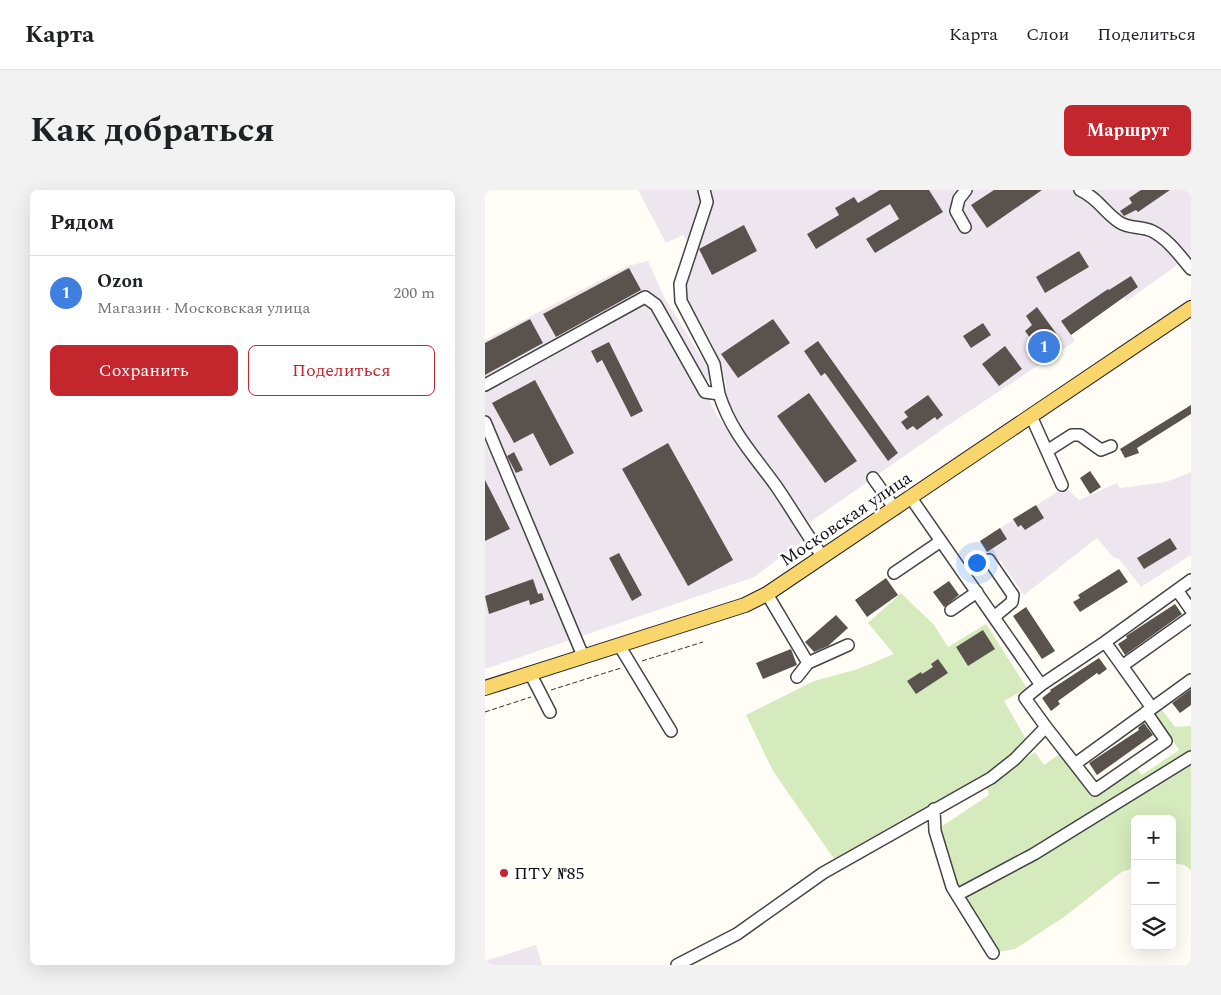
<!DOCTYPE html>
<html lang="ru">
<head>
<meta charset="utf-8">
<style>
	:root { --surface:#fff; --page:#f2f2f2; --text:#202124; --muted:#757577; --line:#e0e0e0; --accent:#c4262e }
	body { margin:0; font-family:Spectral,serif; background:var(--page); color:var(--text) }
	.controls { position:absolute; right:15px; bottom:15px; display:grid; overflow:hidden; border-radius:8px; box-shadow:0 5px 20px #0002 }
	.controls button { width:45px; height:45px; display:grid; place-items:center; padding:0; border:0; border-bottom:1px solid var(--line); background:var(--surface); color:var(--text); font:25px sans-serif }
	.you { position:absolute; left:491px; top:372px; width:18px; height:18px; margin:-12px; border:4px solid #fff; border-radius:50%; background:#1a73e8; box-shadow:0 0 0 8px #1a73e833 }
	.badge { display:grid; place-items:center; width:32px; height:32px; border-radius:50%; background:var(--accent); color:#fff; font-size:16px; font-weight:700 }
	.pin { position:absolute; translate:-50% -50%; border:2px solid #fff; box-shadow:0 1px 5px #0006 }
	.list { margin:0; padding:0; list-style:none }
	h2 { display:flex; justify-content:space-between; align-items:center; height:65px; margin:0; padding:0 20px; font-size:21px }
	h2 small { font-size:16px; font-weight:400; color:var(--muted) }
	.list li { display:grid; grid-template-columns:32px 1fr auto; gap:15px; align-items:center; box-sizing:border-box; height:75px; padding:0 20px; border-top:1px solid var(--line) }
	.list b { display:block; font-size:19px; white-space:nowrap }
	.list p { margin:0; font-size:16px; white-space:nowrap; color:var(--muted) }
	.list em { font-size:16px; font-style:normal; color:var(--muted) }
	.actions { display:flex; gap:10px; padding:15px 20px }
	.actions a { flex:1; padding:11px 0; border:1px solid var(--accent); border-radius:8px; text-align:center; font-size:18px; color:var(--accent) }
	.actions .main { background:var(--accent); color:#fff }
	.icon { flex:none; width:28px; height:28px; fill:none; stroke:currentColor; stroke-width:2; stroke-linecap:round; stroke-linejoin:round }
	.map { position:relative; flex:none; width:706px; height:775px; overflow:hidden; border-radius:8px }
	header { display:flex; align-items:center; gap:30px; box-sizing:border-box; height:70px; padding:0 25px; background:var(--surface); border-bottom:1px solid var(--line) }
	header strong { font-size:24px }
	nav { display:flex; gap:28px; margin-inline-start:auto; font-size:18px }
	.intro { display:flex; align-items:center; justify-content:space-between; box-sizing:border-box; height:120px; padding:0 30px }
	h1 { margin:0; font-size:35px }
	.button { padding:12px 22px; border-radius:8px; background:var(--accent); color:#fff; font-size:18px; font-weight:700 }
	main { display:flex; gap:30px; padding:0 30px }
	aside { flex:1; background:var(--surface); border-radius:8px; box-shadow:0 5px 20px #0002 }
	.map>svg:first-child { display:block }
</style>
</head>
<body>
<header>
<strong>Карта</strong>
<nav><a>Карта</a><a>Слои</a><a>Поделиться</a></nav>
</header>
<div class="intro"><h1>Как добраться</h1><a class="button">Маршрут</a></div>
<main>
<aside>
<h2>Рядом<small></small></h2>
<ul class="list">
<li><span class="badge" style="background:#3f7fe0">1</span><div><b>Ozon</b><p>Магазин · Московская улица</p></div><em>200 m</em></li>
</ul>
<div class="actions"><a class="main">Сохранить</a><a>Поделиться</a></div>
</aside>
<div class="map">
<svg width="706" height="775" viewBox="0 0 706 775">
	<rect width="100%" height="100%" fill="#fffdf5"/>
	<!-- industrial -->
	<path fill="#eee6ef" d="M153 0H706V65L642 111 638 107 586 144 590 151 465 234 321 335 247 227 240 208 241 192 228 163 229 157 200 104 210 63 198 45 181 53Z
		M163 71 179 107 228 186 217 195 232 225 320 349 269 387 0 479V150L143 76Z
		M706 282V365L656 397 634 369 629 368 612 348 539 405 515 370 510 373 495 351 580 297 594 310 632 293 635 298 681 292Z
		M51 755 57 775H0V771Z"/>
	<!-- green -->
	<path fill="#d5ebbd" d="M416 403 449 435 463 457 501 434 542 498 519 511 541 549 520 574 415 631 349 669 288 581 261 525 329 491 373 479 409 464 383 433Z
		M677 520 690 537 706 536V680L699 675 687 673V629H650V678L638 681 579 727 530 759 508 763 467 697 450 641 504 605 501 596 550 562 559 575 576 563 610 605 649 575 657 585 694 560 671 524Z"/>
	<!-- building -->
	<path fill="#5a524d" d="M395 0H444L458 22 390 63 381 49 414 29 405 14 331 59 322 44 354 25 350 18 369 7 373 13Z
		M509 0H557L502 38 486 15Z
		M656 0H685L653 22 651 20 639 26 635 21 647 13 644 8Z
		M259 35 272 61 227 85 214 59Z
		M594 61 604 77 560 103 551 87Z
		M144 78 156 100 71 147 58 124Z
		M646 86 653 97 586 145 576 131 623 99 624 100Z
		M552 117 576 150 557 164 540 141 547 135 541 126Z
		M45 129 58 153 0 185V153Z
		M288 129 305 153 253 188 236 164Z
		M498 133 506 145 486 158 478 146Z
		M333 151 413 263 403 271 340 183 336 186 319 161Z
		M124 152 158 221 146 227 117 170 112 173 106 161Z
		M520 156 537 179 514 196 497 174Z
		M50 190 89 263 65 276 48 243 29 253 7 213Z
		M324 203 372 271 340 293 292 226Z
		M443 205 458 225 452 230 450 227 432 240 428 236 422 240 416 232 423 227 419 222Z
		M706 215V224L652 258 654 263 640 268 635 259Z
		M183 253 248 370 203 396 137 279Z
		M29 262 38 280 31 283 22 266Z
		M605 281 616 297 605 304 595 288Z
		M0 290 25 339 0 351Z
		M551 315 559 328 540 340 536 335 533 337 528 329Z
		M515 338 522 349 502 362 495 351Z
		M685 348 692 359 659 379 652 368Z
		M134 363 157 405 147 411 124 368Z
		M634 379 643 392 595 422 588 412 595 408 593 405Z
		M401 388 413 405 382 427 370 410Z
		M48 389 53 404 57 403 59 410 45 415 44 410 4 424 0 406Z
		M464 391 474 405 459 417 448 402Z
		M690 414 697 424 640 465 633 454 642 448 641 446Z
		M541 417 570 461 557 469 528 426Z
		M351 425 363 438 343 456 329 462 320 452Z
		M498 440 510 459 483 476 471 457Z
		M306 459 312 475 278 489 271 473Z
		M614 468 622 479 614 485 612 483 573 511 575 514 566 521 557 508 566 501 565 500Z
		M453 469 463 483 431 504 422 491 436 482 437 484 448 477 446 474Z
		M706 499V515L695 523 687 513Z
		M659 533 668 545 612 585 604 573 654 540 653 538Z"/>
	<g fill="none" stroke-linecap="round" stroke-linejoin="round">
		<defs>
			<path id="minor" d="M219 0 222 12 195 94 196 111 229 174 234 204
				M595 0C614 9 619 22 634 32 644 39 656 36 667 41 683 49 695 66 706 79
				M480 37 471 21 474 9 481 0
				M0 195 160 107 171 115 220 202 234 204C246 242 268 264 291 296 307 319 321 344 338 367
				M546 226 577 295
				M0 232 98 466
				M562 261 587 245H595L616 260 626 256
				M388 288 410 319
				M426 308 556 495
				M504 370 528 405 527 412 509 427
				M409 383 456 351
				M692 400 706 420
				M282 404 323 473 312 487
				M466 420 492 402
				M620 452 667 518
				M134 455 186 541
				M323 473 363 455
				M637 476 706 427
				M45 483 65 522
				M561 537 610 600 681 551 661 522
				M590 574 706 490
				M449 619 450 641 467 697 508 763
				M472 705 549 664 706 567
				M192 775 252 744 338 683 506 588 530 569 561 537 540 508 556 495 620 452 706 390"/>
			<path id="major" d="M0 498 260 415 282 404 706 118"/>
		</defs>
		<!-- minor casing -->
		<use href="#minor" stroke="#444" stroke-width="14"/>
		<!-- major casing -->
		<use href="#major" stroke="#222" stroke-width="16"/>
		<!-- path -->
		<path stroke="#333" stroke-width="1" stroke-dasharray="5 2.5" stroke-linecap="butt" d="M157 471 218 452
			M66 500 136 478
			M0 522 46 507"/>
		<!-- minor -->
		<use href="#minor" stroke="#fff" stroke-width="11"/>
		<!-- major -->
		<use href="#major" stroke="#f9d66b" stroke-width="14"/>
	</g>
	<!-- markers -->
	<circle fill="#c4262e" stroke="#fff" stroke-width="2" cx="19" cy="683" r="5"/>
	<g text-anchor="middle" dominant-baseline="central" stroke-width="5" stroke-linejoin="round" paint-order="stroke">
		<!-- street labels -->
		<g font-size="18" fill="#111" stroke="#fff">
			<text transform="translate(361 329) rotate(-34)">Московская улица</text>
		</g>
		<!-- poi labels -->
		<g font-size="18" fill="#111" stroke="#fff" text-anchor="start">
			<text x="29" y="683">ПТУ №85</text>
		</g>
	</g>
</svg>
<div class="controls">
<button>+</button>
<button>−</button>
<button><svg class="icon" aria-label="layers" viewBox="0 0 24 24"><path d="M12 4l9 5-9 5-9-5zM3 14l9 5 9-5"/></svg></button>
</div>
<div class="you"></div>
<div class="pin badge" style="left:559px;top:157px;background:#3f7fe0">1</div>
</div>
</main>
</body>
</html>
